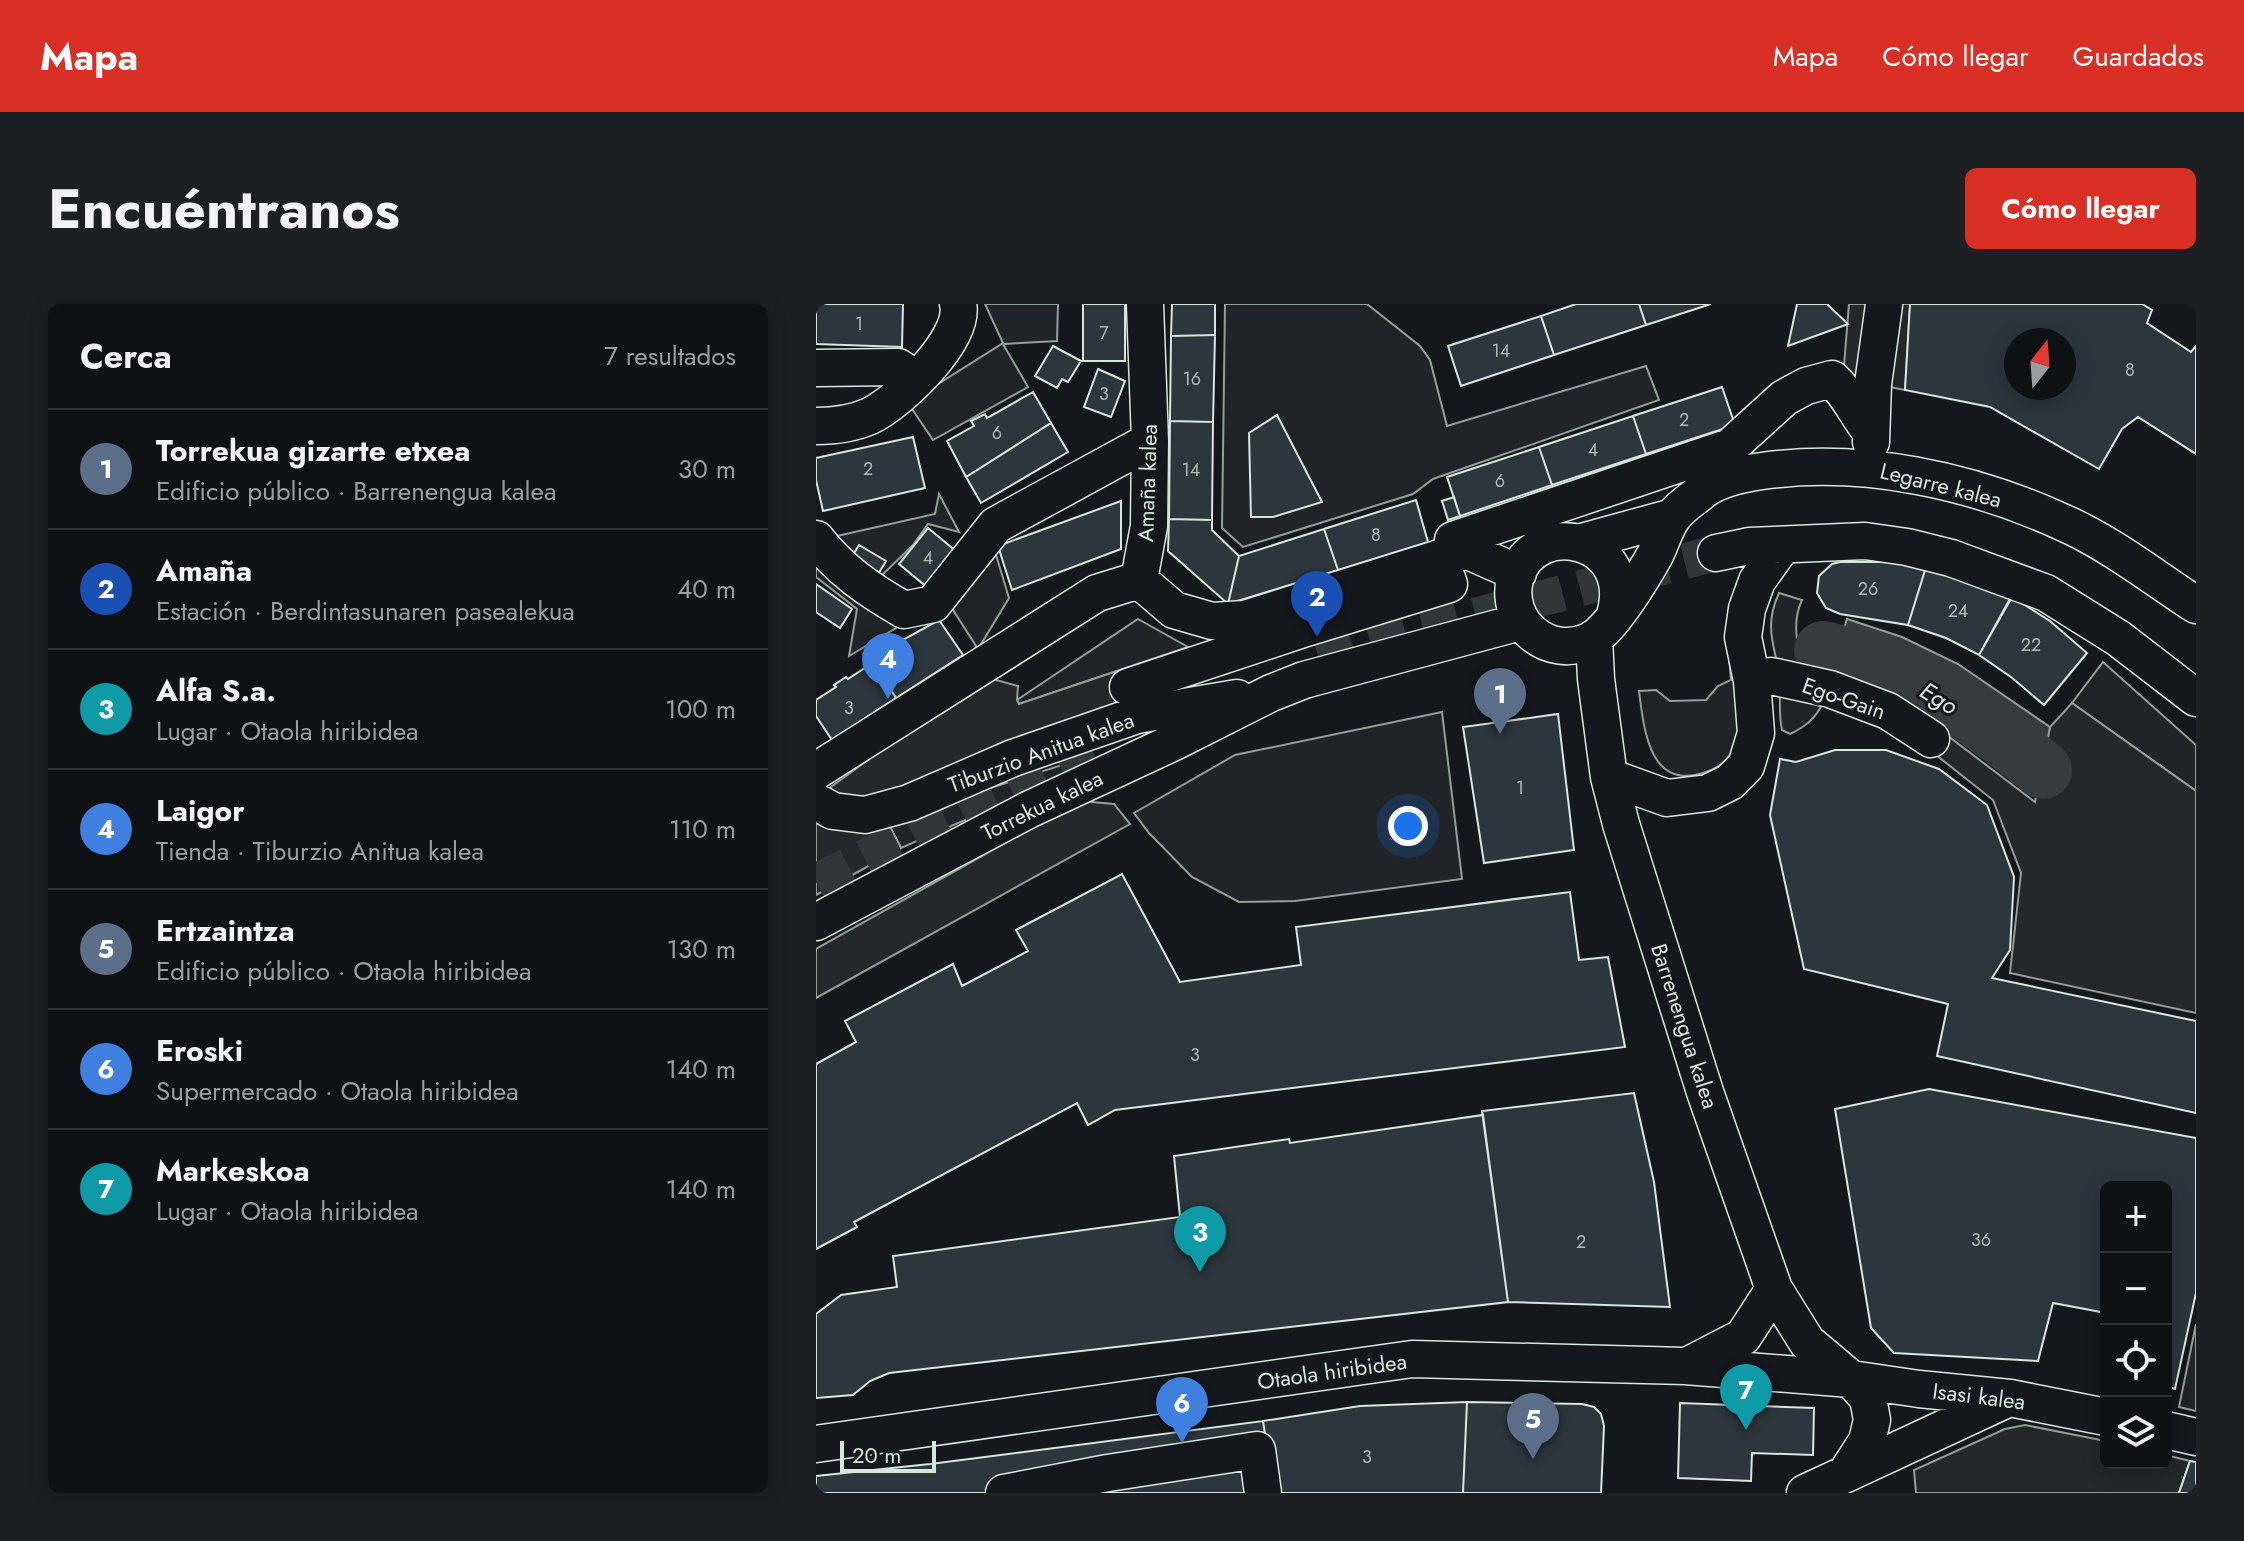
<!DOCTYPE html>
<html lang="es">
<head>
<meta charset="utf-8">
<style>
	:root { --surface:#0f1215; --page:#1d2022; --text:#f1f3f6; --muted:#9b9ea0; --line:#2f3234; --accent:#d93025 }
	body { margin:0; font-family:Jost,sans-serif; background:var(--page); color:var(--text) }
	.controls { position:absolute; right:24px; bottom:24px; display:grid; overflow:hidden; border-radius:12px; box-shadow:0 4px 20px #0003 }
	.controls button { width:72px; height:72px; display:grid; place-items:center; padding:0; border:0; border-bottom:2px solid var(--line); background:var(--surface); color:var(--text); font:40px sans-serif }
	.compass { position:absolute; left:1188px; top:24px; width:72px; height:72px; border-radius:50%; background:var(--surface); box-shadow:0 4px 20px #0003; rotate:17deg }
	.scale { position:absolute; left:24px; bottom:20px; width:96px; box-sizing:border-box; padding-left:8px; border:4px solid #d8e6dc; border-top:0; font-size:22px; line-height:28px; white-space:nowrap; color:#d8e6dc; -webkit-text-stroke:6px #14181c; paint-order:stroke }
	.you { position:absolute; left:592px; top:522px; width:28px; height:28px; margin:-20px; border:6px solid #fff; border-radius:50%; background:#1a73e8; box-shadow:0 0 0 12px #1a73e833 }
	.badge { display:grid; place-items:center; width:52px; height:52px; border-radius:50%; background:var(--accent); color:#fff; font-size:26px; font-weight:700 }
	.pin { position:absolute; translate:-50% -66px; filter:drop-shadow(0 2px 4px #0008) }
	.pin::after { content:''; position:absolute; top:42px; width:28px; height:24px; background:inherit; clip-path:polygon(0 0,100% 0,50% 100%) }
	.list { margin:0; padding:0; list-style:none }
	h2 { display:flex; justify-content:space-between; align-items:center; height:104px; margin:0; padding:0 32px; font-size:34px }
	h2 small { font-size:26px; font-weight:400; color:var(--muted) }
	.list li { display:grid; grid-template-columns:52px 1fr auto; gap:24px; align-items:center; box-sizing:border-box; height:120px; padding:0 32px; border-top:2px solid var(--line) }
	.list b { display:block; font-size:30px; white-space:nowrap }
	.list p { margin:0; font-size:26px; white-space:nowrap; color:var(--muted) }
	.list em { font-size:26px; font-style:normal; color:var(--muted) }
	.icon { flex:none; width:44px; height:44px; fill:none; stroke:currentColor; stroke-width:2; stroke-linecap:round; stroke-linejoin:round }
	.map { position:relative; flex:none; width:1380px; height:1189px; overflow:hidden; border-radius:12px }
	header { display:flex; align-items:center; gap:48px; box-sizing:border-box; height:112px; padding:0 40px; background:var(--accent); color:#fff }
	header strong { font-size:38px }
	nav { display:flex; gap:44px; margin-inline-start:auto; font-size:28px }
	.intro { display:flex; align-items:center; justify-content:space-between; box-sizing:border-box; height:192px; padding:0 48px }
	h1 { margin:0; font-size:56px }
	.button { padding:20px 36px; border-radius:12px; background:var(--accent); color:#fff; font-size:28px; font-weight:700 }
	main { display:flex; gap:48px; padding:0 48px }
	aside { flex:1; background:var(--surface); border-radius:12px; box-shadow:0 4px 20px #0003 }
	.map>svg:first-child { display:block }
</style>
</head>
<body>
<header>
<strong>Mapa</strong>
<nav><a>Mapa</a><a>Cómo llegar</a><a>Guardados</a></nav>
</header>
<div class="intro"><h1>Encuéntranos</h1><a class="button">Cómo llegar</a></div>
<main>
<aside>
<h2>Cerca<small>7 resultados</small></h2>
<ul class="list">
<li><span class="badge" style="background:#5c6f8a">1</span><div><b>Torrekua gizarte etxea</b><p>Edificio público · Barrenengua kalea</p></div><em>30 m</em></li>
<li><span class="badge" style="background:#1a4fb4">2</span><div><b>Amaña</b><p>Estación · Berdintasunaren pasealekua</p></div><em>40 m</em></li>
<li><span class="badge" style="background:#0f9aa8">3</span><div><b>Alfa S.a.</b><p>Lugar · Otaola hiribidea</p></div><em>100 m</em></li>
<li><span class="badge" style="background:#3f7fe0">4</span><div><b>Laigor</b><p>Tienda · Tiburzio Anitua kalea</p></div><em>110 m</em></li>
<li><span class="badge" style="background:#5c6f8a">5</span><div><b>Ertzaintza</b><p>Edificio público · Otaola hiribidea</p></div><em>130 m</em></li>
<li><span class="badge" style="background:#3f7fe0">6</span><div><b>Eroski</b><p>Supermercado · Otaola hiribidea</p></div><em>140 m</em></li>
<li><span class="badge" style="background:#0f9aa8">7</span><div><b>Markeskoa</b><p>Lugar · Otaola hiribidea</p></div><em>140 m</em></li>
</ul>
</aside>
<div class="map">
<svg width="1380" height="1189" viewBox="0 0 1380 1189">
	<rect width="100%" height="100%" fill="#14181c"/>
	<!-- green -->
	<path fill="#202428" stroke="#939e99" stroke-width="2" d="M169 0H242L241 37 187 40 212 83 117 136 92 99 187 39Z
		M409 0H551L604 42 614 56 631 122 830 62 843 96 617 175 597 190 427 243 406 224Z
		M123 190 143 228 112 220 97 241 62 275 12 234 119 210Z
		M178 244 193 294 162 345 132 298Z
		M0 248 84 312 80 324 33 352 41 305 0 273Z
		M963 289 986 296C970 330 990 370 1007 399 999 415 989 423 974 430L966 426C963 412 964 402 964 388 965 349 944 330 963 289Z
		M322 315 372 343 203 400 201 396Z
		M913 353 916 354C919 382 927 412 919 439 915 454 905 463 890 468 834 488 828 427 823 387L840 386 854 397 890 396 902 382 915 376Z
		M1287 358 1380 441V487L1256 399Z
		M626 408 646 575 479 597 423 598 376 573 333 529 318 509 419 451Z
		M268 454 284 457 85 544 71 517Z
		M1380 1020V1107L1363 1103Z"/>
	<!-- parking -->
	<path fill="#24282b" stroke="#939e99" stroke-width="2" d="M1033 0H1094L1089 86 1027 74Z
		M301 367 325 407 66 507 85 544 0 591V494L166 372 202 382 201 396 203 400Z
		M1256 399 1380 487V709L1194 669 1205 569 1177 496 1110 443 1124 426 1219 498 1234 423Z
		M264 497 298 500 314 520 0 694V645Z
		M1209 1121 1290 1137V1159H1350V1151L1374 1157 1363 1189H1100L1098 1166 1189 1125Z"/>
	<!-- water -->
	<path fill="#363b3e" stroke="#939e99" stroke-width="2" d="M1031 315 1086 333 1142 360 1234 423 1223 481 1144 416 1070 378 1018 359Z"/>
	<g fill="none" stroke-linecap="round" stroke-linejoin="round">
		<!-- river -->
		<path stroke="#363b3e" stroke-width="58" d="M1007 346C1035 353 1064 360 1090 372 1140 397 1184 431 1227 466"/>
	</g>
	<!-- building -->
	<path fill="#2c363c" stroke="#d8e6dc" stroke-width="2" fill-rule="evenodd" d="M0 0H87L86 43 0 40Z
		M267 0H309V57H267Z
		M356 0H399V31L355 32Z
		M760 0H823L830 21 738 51 725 12Z
		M823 0H895L830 21Z
		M981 0H1011L1032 20 972 42Z
		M1094 0H1326L1336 6 1331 19 1375 48 1380 42V150L1322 113 1306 125 1283 165 1174 103 1089 86ZM1200 36H1248V84H1200Z
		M725 12 738 51 645 82 632 42Z
		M399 31 397 118 354 117 355 32Z
		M237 42 265 57 252 78 246 75 241 84 219 72Z
		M282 65 309 77 295 113 268 103Z
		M906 83 919 121 830 150 817 112Z
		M217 88 235 119 150 173 131 137 158 122 155 117 169 110 171 114Z
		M461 111 506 198 457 213H435L433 129Z
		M817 112 830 150 736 181 723 143Z
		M354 117 397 118 396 216 353 215Z
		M235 119 252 148 165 199 150 173Z
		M97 133 109 184 7 207 0 176V154Z
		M723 143 736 181 644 212 631 173Z
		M638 193 644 212 632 216 626 197Z
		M600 196 612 238 522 266 508 225Z
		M305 197V245L196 286 182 242Z
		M353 215 396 216V226L423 252 412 300 352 247Z
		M112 224 141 248 112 284 83 260Z
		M508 225 522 266 412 300 423 252Z
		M43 241 70 257 61 272 34 256Z
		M1024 258H1074L1110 263 1092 321 1024 310 1010 304 1001 289 1003 272 1016 260Z
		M1110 263 1195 293 1163 351 1130 334 1092 321Z
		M0 280 36 305 24 324 0 308Z
		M1196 293 1234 317 1271 349 1228 401 1195 373 1163 351Z
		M123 316 147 351 80 394 58 358 85 340 83 338Z
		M58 358 80 394 16 436 0 412V396L20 383 18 381 30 373 32 375Z
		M742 410 758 546 668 559 647 423Z
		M1019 446H1070L1123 465 1171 501 1198 573 1194 646 1176 674 1380 717V809L1121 752 1132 700 988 665 954 511 964 455 980 458Z
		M306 570 364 678 485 661 480 623 754 588 763 656 792 653 809 743 299 806 272 821 261 799 38 918 41 923 0 945V760L40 738 29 717 137 660 146 682 212 647 200 626Z
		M1113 785 1380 834V989L1359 1085 1350 1082V883H1290V1009L1237 999 1222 1057 1078 1049 1055 1024 1019 805Z
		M818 789 838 878 854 1003 692 998 666 807Z
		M667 811 692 998 73 1069 54 1077 37 1091 0 1094V1010L25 991 81 983 77 952 364 913 358 852 473 835 474 839Z
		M651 1098 647 1189H458L447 1117 544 1102Z
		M651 1098 766 1100 778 1103 785 1110 788 1122 785 1189H647Z
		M864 1099 998 1104 997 1151 936 1149 935 1177 862 1174Z
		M447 1117 458 1189H0V1172L114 1160Z
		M1374 1157 1380 1158V1189H1363Z"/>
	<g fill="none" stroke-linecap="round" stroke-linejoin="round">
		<!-- minor-tunnel -->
		<path stroke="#313739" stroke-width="36" stroke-dasharray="36 18" stroke-linecap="butt" d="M504 357 562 337 900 249
			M0 578 275 439"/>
		<defs>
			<path id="minor" d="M0 64 82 63 100 75
				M0 122C19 122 36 120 54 112 83 98 150 35 142 0
				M1055 138 1057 80 1068 1
				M0 235C24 266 53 286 88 306L117 300 180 221 334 137
				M637 236 914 143 968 94 990 82 1016 75C1032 89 1041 111 1055 128
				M762 239 857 213
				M900 249 933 242 1049 237 1091 243 1135 254 1230 289 1302 334 1380 394
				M323 276 358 306 396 317 429 315 650 246 702 269
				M323 276 333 222 334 137 329 0
				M798 314C824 233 717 210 699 275 688 319 733 356 773 337 794 328 827 272 839 251 845 239 849 224 857 213 863 204 875 196 884 189 900 175 925 170 946 167 1047 153 1154 176 1246 218 1294 239 1337 273 1380 301
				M778 334 780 375 793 473 805 520 889 788 958 985 991 1038 1035 1075 1052 1094 1056 1116 1051 1137 1031 1168
				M936 377 955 372 1014 385 1072 407 1115 435
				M312 383 487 325 633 280 623 254
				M0 467 281 289 323 276
				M793 473 851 494 892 489 914 478 930 462 940 429 936 377 927 333 931 305 941 277 966 242
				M0 498 17 507 49 511 93 499 197 454 321 411 421 394
				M0 618 212 506 358 438 455 389 488 376 704 318
				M871 1062 927 1033 958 985
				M1350 1126 1380 1133
				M0 1140 596 1055 869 1062 1035 1075 1103 1085 1194 1094 1290 1113
				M188 1189 292 1169 441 1146 447 1189
				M989 1189 1191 1095"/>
		</defs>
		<!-- minor casing -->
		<use href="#minor" stroke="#d8e6dc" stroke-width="39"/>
		<!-- minor -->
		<use href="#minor" stroke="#14181c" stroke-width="36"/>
	</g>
	<g text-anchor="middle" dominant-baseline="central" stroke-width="6" stroke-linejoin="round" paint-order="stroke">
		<!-- number labels -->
		<g font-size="18" fill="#adbab4">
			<text x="43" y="20">1</text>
			<text x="288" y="29">7</text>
			<text x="685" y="47">14</text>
			<text x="1314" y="66">8</text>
			<text x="376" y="75">16</text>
			<text x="288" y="90">3</text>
			<text x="868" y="116">2</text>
			<text x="181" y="129">6</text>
			<text x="777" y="146">4</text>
			<text x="52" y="165">2</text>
			<text x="375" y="166">14</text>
			<text x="684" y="177">6</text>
			<text x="560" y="231">8</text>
			<text x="112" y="254">4</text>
			<text x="1052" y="285">26</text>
			<text x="1142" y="307">24</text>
			<text x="1215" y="341">22</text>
			<text x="33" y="404">3</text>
			<text x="704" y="484">1</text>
			<text x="379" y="751">3</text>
			<text x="1165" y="936">36</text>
			<text x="765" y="938">2</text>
			<text x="551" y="1153">3</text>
		</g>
		<!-- street labels -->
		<g font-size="22" fill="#d8e6dc" stroke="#14181c">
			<text transform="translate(331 179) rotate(-88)">Amaña kalea</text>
			<text transform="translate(1125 181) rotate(14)">Legarre kalea</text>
			<text transform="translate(1028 394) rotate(19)">Ego-Gain</text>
			<text transform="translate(225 448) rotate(-20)">Tiburzio Anitua kalea</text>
			<text transform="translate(226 501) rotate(-26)">Torrekua kalea</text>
			<text transform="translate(869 722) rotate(72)">Barrenengua kalea</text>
			<text transform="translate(516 1067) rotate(-8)">Otaola hiribidea</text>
			<text transform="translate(1163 1092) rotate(7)">Isasi kalea</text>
		</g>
		<!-- water labels -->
		<g font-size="24" font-style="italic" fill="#d8e6dc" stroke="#14181c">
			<text transform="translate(1123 394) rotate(31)">Ego</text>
		</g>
	</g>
</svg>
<div class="controls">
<button>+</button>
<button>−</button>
<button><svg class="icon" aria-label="locate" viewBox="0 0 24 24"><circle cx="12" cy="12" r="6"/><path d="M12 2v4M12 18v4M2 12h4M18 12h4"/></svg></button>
<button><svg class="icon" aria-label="layers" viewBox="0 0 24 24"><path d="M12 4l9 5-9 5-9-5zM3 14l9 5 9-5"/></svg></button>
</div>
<svg class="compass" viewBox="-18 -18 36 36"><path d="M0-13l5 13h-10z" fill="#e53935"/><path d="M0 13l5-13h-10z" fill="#9b9ea0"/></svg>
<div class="scale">20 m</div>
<div class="you"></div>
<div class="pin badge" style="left:684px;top:430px;background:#5c6f8a">1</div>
<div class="pin badge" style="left:501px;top:333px;background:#1a4fb4">2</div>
<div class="pin badge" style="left:384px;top:968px;background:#0f9aa8">3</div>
<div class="pin badge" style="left:72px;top:395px;background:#3f7fe0">4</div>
<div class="pin badge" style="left:717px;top:1155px;background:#5c6f8a">5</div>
<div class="pin badge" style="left:366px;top:1139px;background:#3f7fe0">6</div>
<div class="pin badge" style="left:930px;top:1126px;background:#0f9aa8">7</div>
</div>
</main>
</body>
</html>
